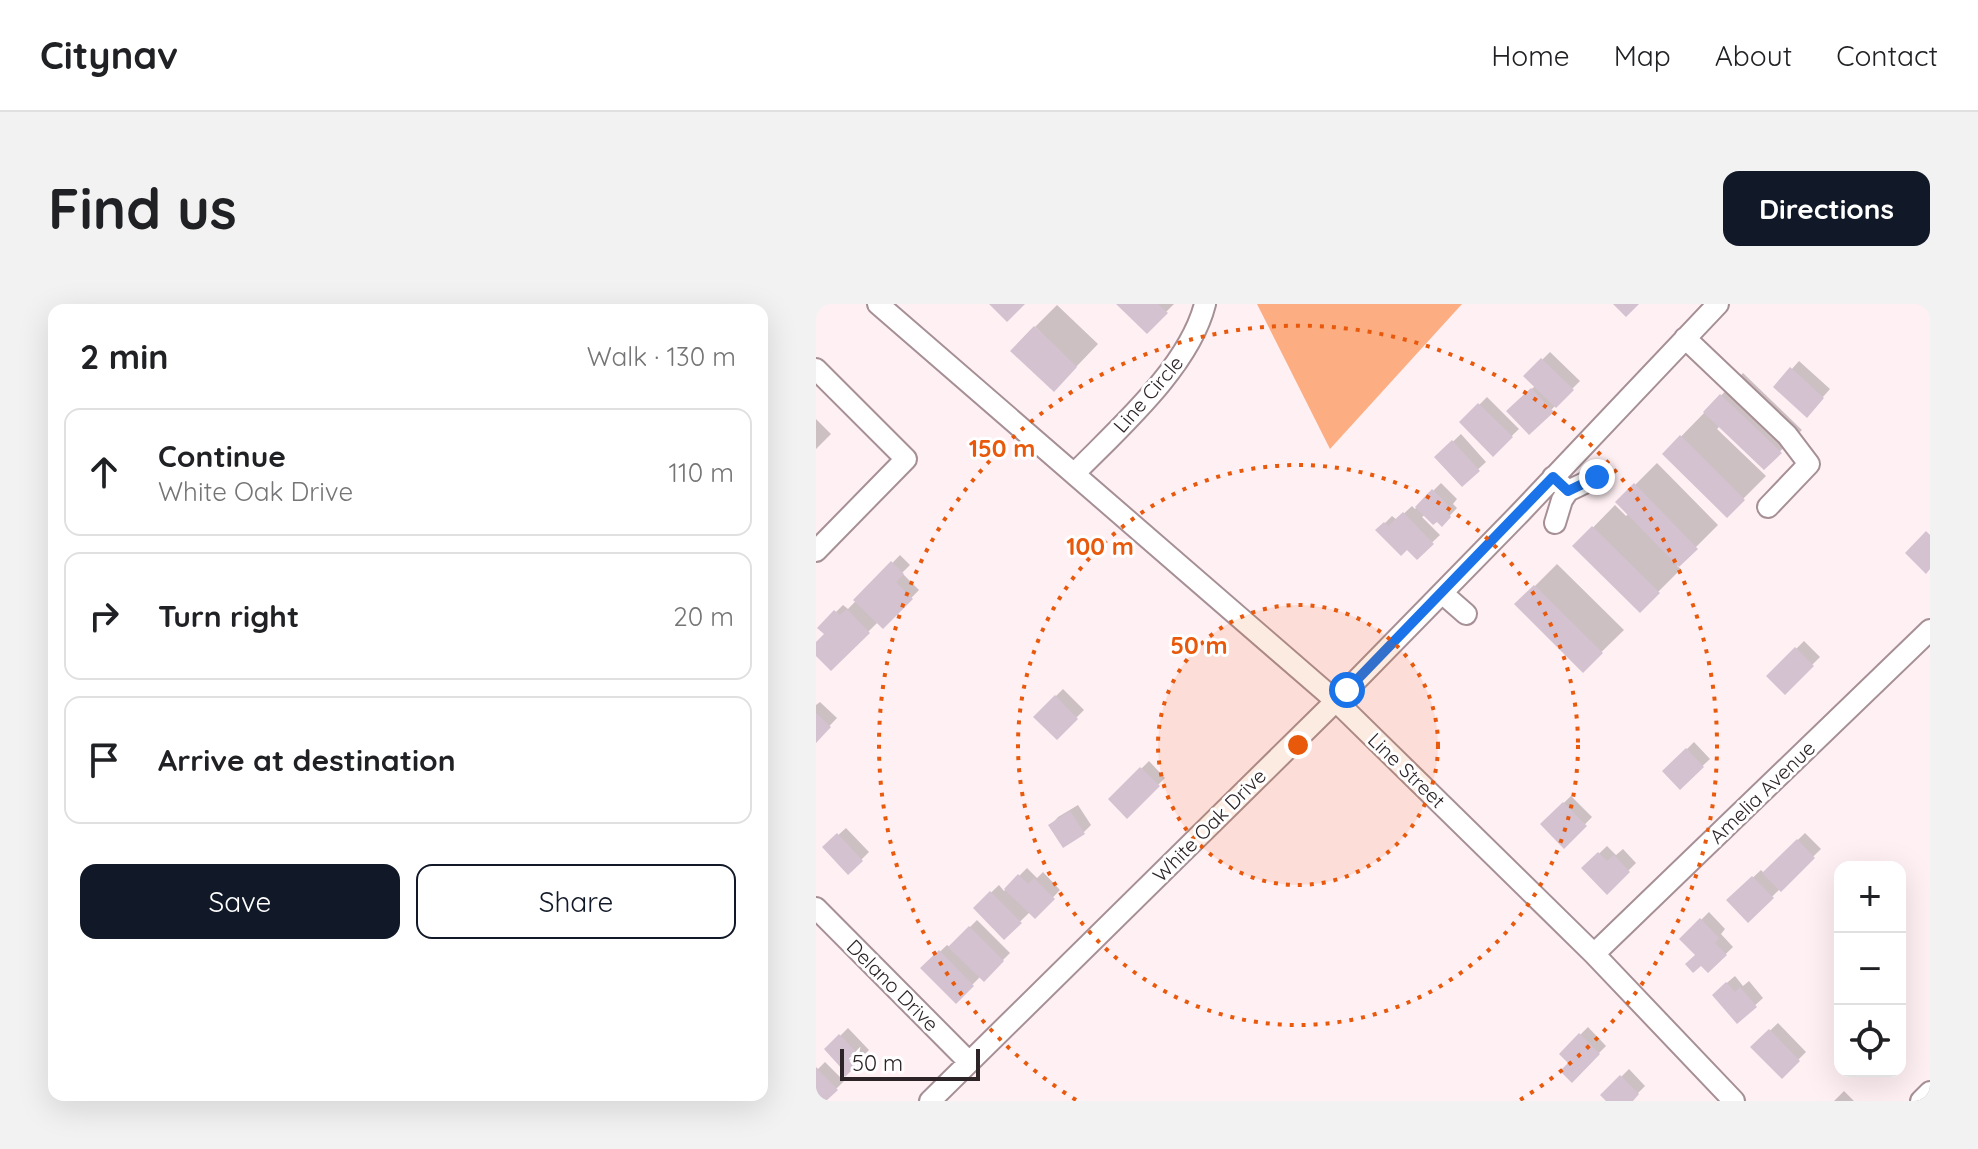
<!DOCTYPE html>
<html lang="en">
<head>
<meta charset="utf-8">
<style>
	:root { --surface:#fff; --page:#f2f2f2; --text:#202124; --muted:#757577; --line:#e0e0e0; --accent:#111827 }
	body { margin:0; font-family:Quicksand,sans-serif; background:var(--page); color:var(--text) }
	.controls { position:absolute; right:24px; bottom:24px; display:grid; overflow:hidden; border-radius:16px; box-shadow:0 8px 32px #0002 }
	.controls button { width:72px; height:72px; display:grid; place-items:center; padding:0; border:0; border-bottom:2px solid var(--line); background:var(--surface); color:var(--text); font:40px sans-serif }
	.scale { position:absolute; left:24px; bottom:20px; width:140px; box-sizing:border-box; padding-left:8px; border:4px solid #2d2427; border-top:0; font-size:22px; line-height:28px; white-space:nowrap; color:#2d2427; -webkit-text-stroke:6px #fff; paint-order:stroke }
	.stop { position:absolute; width:24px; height:24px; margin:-18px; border:6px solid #1a73e8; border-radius:50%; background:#fff }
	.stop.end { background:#1a73e8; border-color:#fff; box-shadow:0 2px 8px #0008 }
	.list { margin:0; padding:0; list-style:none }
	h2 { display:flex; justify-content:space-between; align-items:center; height:104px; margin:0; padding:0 32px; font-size:34px }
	h2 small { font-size:26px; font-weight:400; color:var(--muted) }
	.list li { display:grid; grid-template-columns:52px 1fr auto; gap:24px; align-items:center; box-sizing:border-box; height:128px; margin:0 16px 16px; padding:0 16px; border:2px solid var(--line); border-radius:16px }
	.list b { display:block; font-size:30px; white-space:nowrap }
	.list p { margin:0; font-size:26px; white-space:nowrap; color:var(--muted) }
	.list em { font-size:26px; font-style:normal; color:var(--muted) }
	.actions { display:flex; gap:16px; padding:24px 32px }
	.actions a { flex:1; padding:18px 0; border:2px solid var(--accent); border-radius:16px; text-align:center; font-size:28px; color:var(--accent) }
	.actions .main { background:var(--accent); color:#fff }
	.icon { flex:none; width:44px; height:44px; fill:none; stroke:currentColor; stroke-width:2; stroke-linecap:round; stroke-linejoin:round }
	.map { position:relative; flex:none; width:1114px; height:797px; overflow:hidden; border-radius:16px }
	header { display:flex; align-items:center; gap:48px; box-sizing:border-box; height:112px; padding:0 40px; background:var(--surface); border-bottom:2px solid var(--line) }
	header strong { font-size:38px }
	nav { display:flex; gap:44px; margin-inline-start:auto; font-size:28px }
	.intro { display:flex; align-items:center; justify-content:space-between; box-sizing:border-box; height:192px; padding:0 48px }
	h1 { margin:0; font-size:56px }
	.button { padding:20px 36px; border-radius:16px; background:var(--accent); color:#fff; font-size:28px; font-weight:700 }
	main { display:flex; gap:48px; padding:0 48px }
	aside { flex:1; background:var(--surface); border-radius:16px; box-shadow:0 8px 32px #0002 }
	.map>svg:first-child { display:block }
</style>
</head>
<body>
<header>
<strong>Citynav</strong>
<nav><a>Home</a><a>Map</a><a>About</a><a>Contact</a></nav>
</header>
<div class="intro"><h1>Find us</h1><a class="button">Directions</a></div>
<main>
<aside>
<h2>2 min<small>Walk · 130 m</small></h2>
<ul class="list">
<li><svg class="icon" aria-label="ahead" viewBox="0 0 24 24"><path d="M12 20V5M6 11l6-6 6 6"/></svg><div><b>Continue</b><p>White Oak Drive</p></div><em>110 m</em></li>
<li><svg class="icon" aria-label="right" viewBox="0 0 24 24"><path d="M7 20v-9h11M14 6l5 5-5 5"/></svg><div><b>Turn right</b></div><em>20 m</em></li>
<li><svg class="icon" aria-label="arrive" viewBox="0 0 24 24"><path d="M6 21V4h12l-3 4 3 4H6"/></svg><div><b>Arrive at destination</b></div></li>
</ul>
<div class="actions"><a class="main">Save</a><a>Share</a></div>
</aside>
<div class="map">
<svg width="1114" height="797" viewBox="0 0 1114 797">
	<rect width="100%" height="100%" fill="#fff0f4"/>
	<!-- green -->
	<path fill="#fdad82" d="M441 0H646L514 145Z"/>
	<!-- shadow -->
	<path fill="#0003" d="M303 0H358L331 27Z
		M241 1 282 40 260 63 219 23Z
		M734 48 764 77 713 128 693 107 720 81 710 72Z
		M983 57 1014 85 991 111 960 83Z
		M927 69 986 126 948 163 904 122 901 125 950 172 911 211 848 150Z
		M671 93 703 125 677 150 646 118Z
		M0 115 15 130 0 145Z
		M645 130 670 158 646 180 621 153Z
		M841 159 902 221 861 262 865 265 824 306 759 242 799 201 810 212 813 209 802 198Z
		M625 179 641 195 637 200 641 204 626 220 609 211 606 213 624 231 601 253 591 243 562 226 576 212 581 216 596 202 599 205Z
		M84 251 94 261 86 269 103 286 67 323 62 318 15 365 0 349V341L11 330 4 324 27 301 32 305Z
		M741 260 808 326 767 366 701 300Z
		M988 337 1004 353 969 388 953 372Z
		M247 385 268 406 241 433 220 412Z
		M4 398 21 414 0 436V401Z
		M878 438 894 455 864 483 849 467Z
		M333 457 349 474 311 512 295 495Z
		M755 492 776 513 748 542 726 520Z
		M262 501 275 521 268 528 235 521 242 513Z
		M30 524 53 548 33 568 9 543Z
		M989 529 1005 545 932 616 913 596 945 566 948 569Z
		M791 542 800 551 807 545 820 559 791 588 768 564Z
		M211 564 221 574 227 568 244 586 219 612 214 608 188 633 159 604 183 581 188 587Z
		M893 608 909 625 905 630 917 643 892 667 881 651 866 635Z
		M161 616 194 649 168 675 165 672 140 697 107 664 131 641 134 643Z
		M919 672 927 682 933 677 947 694 922 717 906 683Z
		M962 719 990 748 966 772 937 743Z
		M772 723 790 742 756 776 754 759 745 750Z
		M32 724 53 746 29 770 30 766 11 745Z
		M9 758 28 777 8 797H0V763L2 765Z
		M813 765 829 782 814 797H792L787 791Z
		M1028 787 1038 797H1018Z"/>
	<!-- building -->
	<path fill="#d4c2d0" d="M173 0H209L191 18Z
		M300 0H342L352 9 331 30Z
		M797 0H823L810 13Z
		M218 22 261 63 238 88 194 47Z
		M725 54 758 86 740 104 707 72Z
		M974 63 1008 94 991 114 957 83Z
		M715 84 738 108 713 131 690 107Z
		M904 90 966 149 948 166 887 108Z
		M662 99 697 133 677 153 643 118Z
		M864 131 929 196 911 214 846 150Z
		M636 136 664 167 646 183 618 153Z
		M818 179 882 245 863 263 799 198Z
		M616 185 635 204 631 208 635 213 626 223 621 218 617 221 599 203Z
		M587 208 618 240 601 256 591 246 585 252 559 226 568 218 572 222Z
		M776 222 844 289 824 309 756 242Z
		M1110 227 1114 231V265L1110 270 1089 249Z
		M75 257 88 270 80 278 97 295 67 325 37 296Z
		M718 281 787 349 767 369 698 300Z
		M31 305 54 329 15 367 0 352V338L8 330 1 324 18 306 24 311Z
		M979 343 998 362 969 391 950 372Z
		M239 391 262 415 241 436 217 413Z
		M0 409 15 423 0 439Z
		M870 444 888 463 864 486 846 467Z
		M324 463 344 482 311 515 292 495Z
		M747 498 771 522 748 545 724 520Z
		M254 507 269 530 247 544 232 521Z
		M21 529 47 557 32 571 6 543Z
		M981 535 999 554 965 588 946 569Z
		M782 548 791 557 798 551 814 568 791 591 765 564Z
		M202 570 212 580 218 574 239 595 219 615 188 585Z
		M936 572 958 594 932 619 910 596Z
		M174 587 206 619 188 636 157 604Z
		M884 614 903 634 899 639 911 651 892 669 885 662 877 669 869 660 879 651 863 635Z
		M153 622 188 657 168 678 132 643Z
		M123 646 158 682 140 700 104 664Z
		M910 678 919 688 924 683 941 703 921 720 896 691Z
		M953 725 984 757 966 775 934 743Z
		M763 729 784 750 756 779 744 767 752 759 743 750Z
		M23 730 47 755 29 773 25 768 27 766 8 745Z
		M0 764 22 786 10 797H0Z
		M804 771 823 790 817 797H790L784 791Z"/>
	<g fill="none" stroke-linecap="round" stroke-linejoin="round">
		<defs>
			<path id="minor" d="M62 0 520 397 778 650 918 797
				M869 34 971 131 993 160 952 203
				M0 65 90 155 0 247
				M259 169C304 123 373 63 389 0
				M737 173 752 187 746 196 739 219
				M752 187 781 173
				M626 289 650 310
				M0 604 153 758
				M778 650 1114 326
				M114 797 531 386 704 209 902 0
				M1105 797 1114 788"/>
		</defs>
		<!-- minor casing -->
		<use href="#minor" stroke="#a69096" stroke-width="24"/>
		<!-- minor -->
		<use href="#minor" stroke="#fff" stroke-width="20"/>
	</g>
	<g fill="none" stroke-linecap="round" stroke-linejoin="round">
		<!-- route -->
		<path stroke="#1a73e8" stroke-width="10" d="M531 386 737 173 752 187 781 173"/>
	</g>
	<!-- distance rings -->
	<circle cx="482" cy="441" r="140" fill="#e8590c" fill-opacity=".12"/>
	<g fill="none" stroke="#e8590c" stroke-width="4" stroke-dasharray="4 8">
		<circle cx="482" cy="441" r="140"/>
		<circle cx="482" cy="441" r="280"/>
		<path d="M260 796A419 419 0 1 1 704 796"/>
	</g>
	<g text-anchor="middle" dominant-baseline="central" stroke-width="6" stroke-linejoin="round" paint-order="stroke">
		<!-- street labels -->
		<g font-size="20" fill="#2d2427" stroke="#fff">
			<text transform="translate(332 90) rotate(-49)">Line Circle</text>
			<text transform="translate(591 466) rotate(44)">Line Street</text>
			<text transform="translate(946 488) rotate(-44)">Amelia Avenue</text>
			<text transform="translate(393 521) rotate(-45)">White Oak Drive</text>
			<text transform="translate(77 681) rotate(45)">Delano Drive</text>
		</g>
	</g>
	<circle cx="482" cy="441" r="12" fill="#e8590c" stroke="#fff" stroke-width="4"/>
	<g font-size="24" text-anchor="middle" font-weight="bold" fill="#e8590c" stroke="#fff" stroke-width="6" stroke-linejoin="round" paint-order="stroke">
		<text x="186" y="153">150 m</text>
		<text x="284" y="251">100 m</text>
		<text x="383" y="350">50 m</text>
	</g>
</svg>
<div class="controls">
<button>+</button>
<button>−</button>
<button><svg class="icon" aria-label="locate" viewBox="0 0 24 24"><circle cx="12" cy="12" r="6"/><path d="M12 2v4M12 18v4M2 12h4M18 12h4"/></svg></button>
</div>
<div class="scale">50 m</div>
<div class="stop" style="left:531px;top:386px"></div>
<div class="stop end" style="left:781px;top:173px"></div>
</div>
</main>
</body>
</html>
